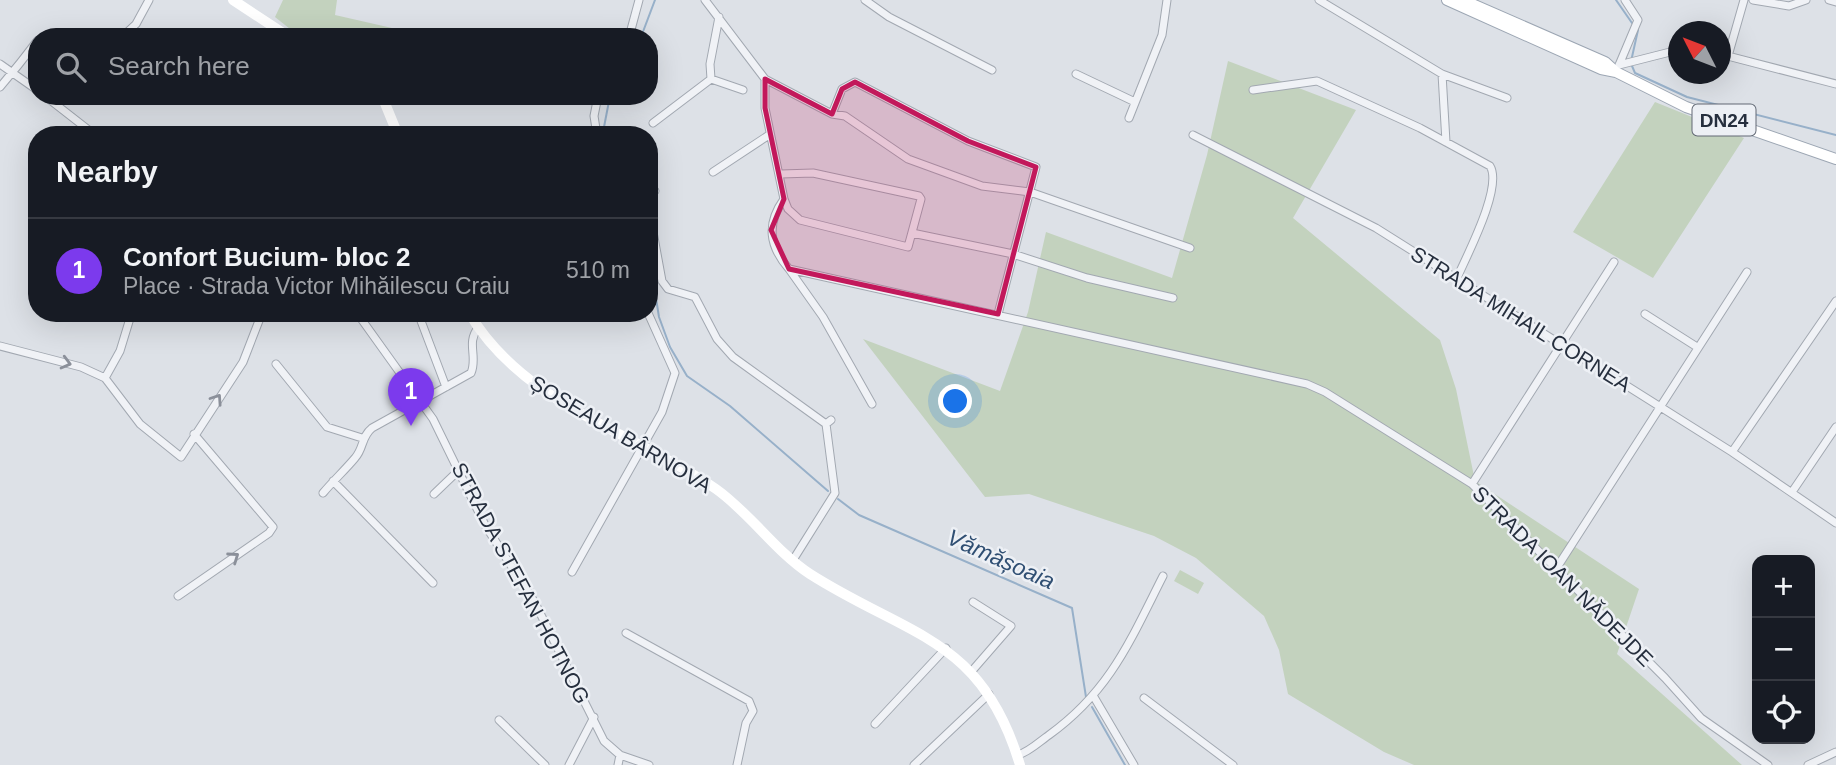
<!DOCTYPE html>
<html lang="en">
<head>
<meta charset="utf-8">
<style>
	:root { --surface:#171b24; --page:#20242c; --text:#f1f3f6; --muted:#9ea1a6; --line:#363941; --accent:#7c3aed }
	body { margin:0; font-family:Helvetica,sans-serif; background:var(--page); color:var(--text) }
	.controls { position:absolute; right:21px; bottom:21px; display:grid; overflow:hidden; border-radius:14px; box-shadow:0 7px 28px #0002 }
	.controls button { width:63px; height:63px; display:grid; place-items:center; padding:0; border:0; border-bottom:2px solid var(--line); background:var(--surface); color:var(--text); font:35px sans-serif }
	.compass { position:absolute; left:1668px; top:21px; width:63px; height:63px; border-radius:50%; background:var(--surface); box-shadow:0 7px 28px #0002; rotate:312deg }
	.you { position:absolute; left:956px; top:402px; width:24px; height:24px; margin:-18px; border:5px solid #fff; border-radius:50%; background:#1a73e8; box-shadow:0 0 0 10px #1a73e833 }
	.badge { display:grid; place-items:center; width:46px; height:46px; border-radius:50%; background:var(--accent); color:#fff; font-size:23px; font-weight:700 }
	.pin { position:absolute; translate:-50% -58px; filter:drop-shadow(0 2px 4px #0008) }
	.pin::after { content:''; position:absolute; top:37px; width:24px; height:21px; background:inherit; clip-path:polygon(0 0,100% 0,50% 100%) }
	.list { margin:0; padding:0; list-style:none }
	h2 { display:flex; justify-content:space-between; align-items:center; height:91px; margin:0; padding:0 28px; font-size:30px }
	h2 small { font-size:23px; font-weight:400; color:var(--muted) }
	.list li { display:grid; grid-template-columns:46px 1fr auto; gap:21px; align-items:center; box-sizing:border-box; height:105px; padding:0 28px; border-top:2px solid var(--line) }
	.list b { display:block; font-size:26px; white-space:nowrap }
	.list p { margin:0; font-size:23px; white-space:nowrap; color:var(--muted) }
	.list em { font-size:23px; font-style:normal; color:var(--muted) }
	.icon { flex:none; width:38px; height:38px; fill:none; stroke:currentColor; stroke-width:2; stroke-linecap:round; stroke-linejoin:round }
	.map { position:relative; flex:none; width:1836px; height:765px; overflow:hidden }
	.search { position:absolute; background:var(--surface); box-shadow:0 7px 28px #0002; left:28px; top:28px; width:630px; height:77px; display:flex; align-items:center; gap:18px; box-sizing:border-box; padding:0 24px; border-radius:28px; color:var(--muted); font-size:26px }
	.panel { position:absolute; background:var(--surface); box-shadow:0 7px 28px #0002; left:28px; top:126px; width:630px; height:196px; border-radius:28px }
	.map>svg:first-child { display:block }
</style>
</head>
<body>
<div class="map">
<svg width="1836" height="765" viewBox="0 0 1836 765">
	<rect width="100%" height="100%" fill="#dde1e7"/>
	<!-- green -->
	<path fill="#c3d2be" d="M283 0H337L335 15 392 28 389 37H300L275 17Z
		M1228 61 1356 110 1293 218 1440 340 1456 389 1475 481 1639 589 1617 654 1742 765H1414L1384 752 1288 694 1279 650 1264 616 1196 558 1154 536 1029 494 985 497 863 339 1000 391 1028 312 1046 232 1172 278 1207 155Z
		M1655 102 1744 138 1653 278 1573 232Z
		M1180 570 1204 583 1198 594 1174 581Z"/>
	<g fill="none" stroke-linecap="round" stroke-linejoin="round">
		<!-- stream -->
		<path stroke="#97b0c9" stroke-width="2" d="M1616 0 1632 23
			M641 37 655 0
			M1632 57 1638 30
			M1632 66 1635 73 1687 97 1836 135
			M608 135 604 127 610 96
			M649 255 659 317 670 347 687 376 730 406 828 491
			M838 499 859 515 1072 608 1086 697
			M1092 707 1125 765"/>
		<defs>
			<path id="street" d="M705 0 765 79V108L784 199 788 209 800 220 908 247 921 199 919 196 813 173 781 174
				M865 0 889 17 992 70
				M1319 0 1442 74 1507 98
				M1753 0 1789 6 1806 0
				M1829 0 1836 2
				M122 37 136 24 149 0
				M629 37 639 0
				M1720 54 1836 84
				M1728 56 1744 0
				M0 64 37 90
				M1619 65 1638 20 1625 0
				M1619 65 1678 50
				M1076 74 1135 102
				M1442 74 1446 142
				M711 79 743 90
				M765 79 832 114 845 116 908 159 982 186 1030 192 1190 248
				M0 87C13 72 25 57 37 41
				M1253 90 1317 81 1420 128 1490 166C1503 187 1467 255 1457 278
				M45 96 95 135
				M832 114 842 89 855 82 968 141 1036 167 998 314
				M1129 118 1162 35 1167 0
				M653 123 711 79 710 64 719 17
				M597 135 594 116 598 96
				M1193 135 1376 228 1732 452 1836 523
				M713 172 769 135
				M649 192 655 191
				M784 199C766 224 769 246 789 269L1307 384 1325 392 1472 484 1665 678 1701 718 1768 765
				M649 210 662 281 668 289 695 297 717 339 733 357 826 424
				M912 233 1013 254 1087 278 1173 298
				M789 269 823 317 872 404
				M357 313 433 419 485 525 535 603 604 741 620 755 618 765
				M418 313 446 387
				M1645 314 1697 347
				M0 346 81 367 105 378 140 424 181 457 243 362 262 313
				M276 364 327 427 362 438
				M105 378 120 351 131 315
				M1732 452 1836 301
				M333 481 433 583
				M1472 484 1614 262
				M1792 492 1836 427
				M323 493C333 481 345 470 355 458 364 448 361 437 372 428L471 373C478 357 466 343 478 328
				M434 494 459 470
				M793 560 835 493 826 424 831 420
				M1556 569 1747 272
				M572 572 662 412 675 373 648 313
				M178 596 269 533 273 527 194 434
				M626 633 749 701 753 711 746 723 737 765
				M971 672 1011 626 973 602
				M1094 697 1134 765
				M1144 698 1233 765
				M499 720 545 765
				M875 724 946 648
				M620 755 649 765
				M1018 755C1029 752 1039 742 1049 735 1110 691 1130 641 1163 576
				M569 765 594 717
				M914 765 989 694
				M1808 765 1836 752"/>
			<path id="primary" d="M1447 0 1601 69 1616 72 1686 107 1836 159
				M1463 0 1605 62 1616 72"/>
		</defs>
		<!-- street casing -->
		<use href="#street" stroke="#a2a8b1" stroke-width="9"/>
		<!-- primary casing -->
		<use href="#primary" stroke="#9ca6b3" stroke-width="12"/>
		<!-- street -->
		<use href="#street" stroke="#f0f2f6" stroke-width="7"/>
		<!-- secondary -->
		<path stroke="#fff" stroke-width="10" d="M233 0 289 37
			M382 96 398 135
			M469 313C524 405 632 431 716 489 750 513 775 551 810 574 909 637 982 637 1020 765"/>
		<!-- primary -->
		<use href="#primary" stroke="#fff" stroke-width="10"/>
	</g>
	<!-- one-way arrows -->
	<defs><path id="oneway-chevron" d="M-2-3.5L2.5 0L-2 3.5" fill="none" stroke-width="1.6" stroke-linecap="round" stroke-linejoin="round" transform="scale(1.75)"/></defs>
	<g stroke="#8b909a">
		<use href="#oneway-chevron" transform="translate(66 363) rotate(15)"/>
		<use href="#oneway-chevron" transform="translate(217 399) rotate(-56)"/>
		<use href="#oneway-chevron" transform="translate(234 557) rotate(-35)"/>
	</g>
	<!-- marked area -->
	<path fill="#c2185b" fill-opacity="0.2" stroke="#c2185b" stroke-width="5" stroke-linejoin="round" d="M765 79 832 114 842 89 855 82 968 141 1036 167 998 314 789 269 771 230 784 199 765 108Z"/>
	<g text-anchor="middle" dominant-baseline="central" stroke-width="5" stroke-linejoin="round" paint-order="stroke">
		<!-- shield labels -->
		<rect fill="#edf0f5" stroke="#626975" stroke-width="2" x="1692.5" y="104.5" width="63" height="31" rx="5"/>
		<g font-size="19" font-weight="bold" fill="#262f3e">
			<text x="1724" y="120">DN24</text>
		</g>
		<!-- street labels -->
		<g font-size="21" fill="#262f3e" stroke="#edf0f5">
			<text transform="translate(1521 319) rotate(32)">STRADA MIHAIL CORNEA</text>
			<text transform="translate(621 434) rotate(31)">ȘOSEAUA BÂRNOVA</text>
			<text transform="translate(1563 576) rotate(45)">STRADA IOAN NĂDEJDE</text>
			<text transform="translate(521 583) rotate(62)">STRADA STEFAN HOTNOG</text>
		</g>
		<!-- water labels -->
		<g font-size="23" font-style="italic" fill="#304f73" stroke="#edf0f5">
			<text transform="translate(1001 559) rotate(24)">Vămășoaia</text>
		</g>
	</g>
</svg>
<div class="controls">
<button>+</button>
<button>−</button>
<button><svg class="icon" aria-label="locate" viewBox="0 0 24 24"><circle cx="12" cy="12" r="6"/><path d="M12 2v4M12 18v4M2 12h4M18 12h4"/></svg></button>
</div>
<svg class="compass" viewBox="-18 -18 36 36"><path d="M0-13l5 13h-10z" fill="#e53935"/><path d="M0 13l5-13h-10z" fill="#9ea1a6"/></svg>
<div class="you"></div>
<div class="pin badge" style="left:411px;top:426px">1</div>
<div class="search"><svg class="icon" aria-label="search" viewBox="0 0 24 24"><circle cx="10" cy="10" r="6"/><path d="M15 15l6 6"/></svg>Search here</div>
<section class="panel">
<h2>Nearby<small></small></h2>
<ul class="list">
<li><span class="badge">1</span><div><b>Confort Bucium- bloc 2</b><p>Place · Strada Victor Mihăilescu Craiu</p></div><em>510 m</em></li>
</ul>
</section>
</div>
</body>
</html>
